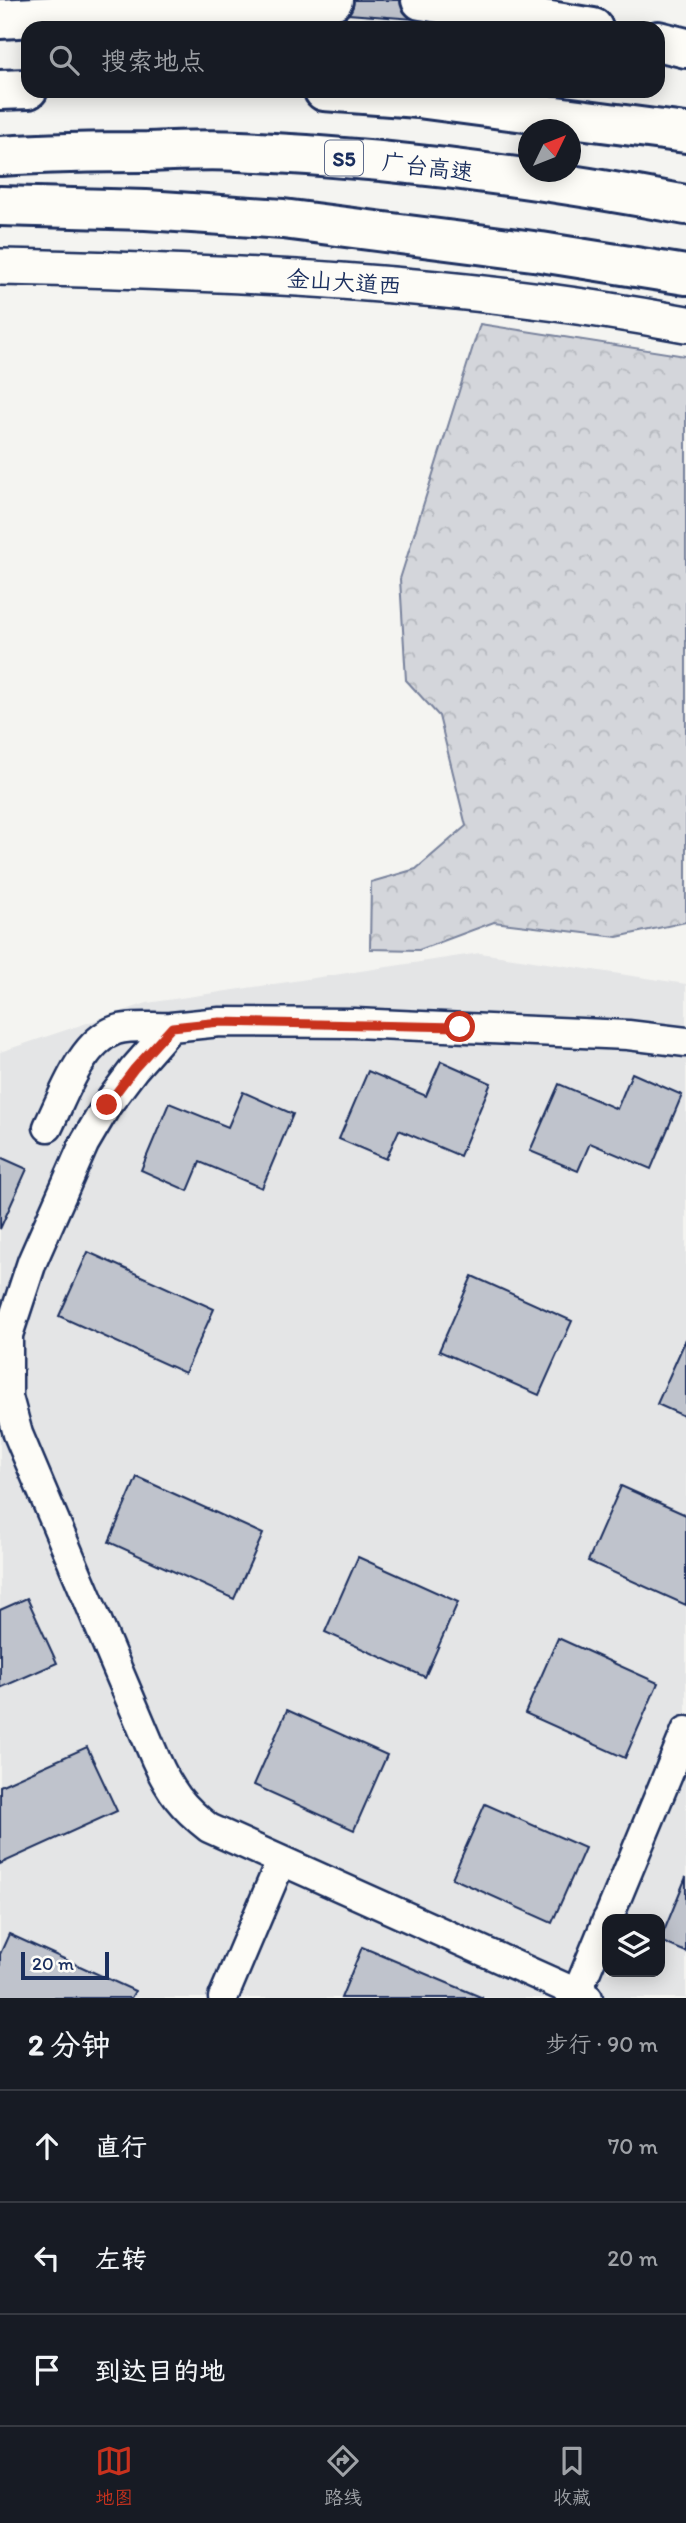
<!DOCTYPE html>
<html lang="zh">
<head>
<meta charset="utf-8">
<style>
	:root { --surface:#171b24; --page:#242831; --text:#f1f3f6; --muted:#9ea1a6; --line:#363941; --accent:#c8321e }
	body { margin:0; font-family:Itim,"LXGW WenKai TC",sans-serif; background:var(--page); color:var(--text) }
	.controls { position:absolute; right:21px; bottom:21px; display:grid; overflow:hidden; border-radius:14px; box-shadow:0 4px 18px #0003 }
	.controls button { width:63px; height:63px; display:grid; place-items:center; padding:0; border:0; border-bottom:2px solid var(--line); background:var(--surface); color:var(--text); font:35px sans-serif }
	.compass { position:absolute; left:518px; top:119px; width:63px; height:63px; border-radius:50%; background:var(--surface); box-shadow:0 4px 18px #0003; rotate:47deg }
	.scale { position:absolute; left:21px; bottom:18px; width:88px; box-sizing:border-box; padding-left:7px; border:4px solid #1b2f5e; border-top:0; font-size:19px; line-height:24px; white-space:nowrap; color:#1b2f5e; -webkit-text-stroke:5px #fdfcf7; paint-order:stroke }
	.stop { position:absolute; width:21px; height:21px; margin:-16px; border:5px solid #c8321e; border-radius:50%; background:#fff }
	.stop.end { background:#c8321e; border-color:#fff; box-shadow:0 2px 7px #0008 }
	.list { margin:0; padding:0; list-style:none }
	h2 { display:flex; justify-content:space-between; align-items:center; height:91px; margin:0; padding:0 28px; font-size:30px }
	h2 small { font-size:23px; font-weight:400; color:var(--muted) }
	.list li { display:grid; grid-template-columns:46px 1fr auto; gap:21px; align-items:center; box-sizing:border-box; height:112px; padding:0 28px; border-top:2px solid var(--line) }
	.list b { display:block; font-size:26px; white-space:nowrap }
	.list em { font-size:23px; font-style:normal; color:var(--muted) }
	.icon { flex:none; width:38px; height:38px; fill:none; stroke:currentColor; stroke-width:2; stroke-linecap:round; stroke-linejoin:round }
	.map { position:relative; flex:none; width:686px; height:1998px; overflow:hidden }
	.search { position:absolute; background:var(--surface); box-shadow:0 4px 18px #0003; left:21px; right:21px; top:21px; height:77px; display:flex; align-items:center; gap:18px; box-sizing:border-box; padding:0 24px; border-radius:21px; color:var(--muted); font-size:26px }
	.sheet { height:427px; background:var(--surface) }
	nav { display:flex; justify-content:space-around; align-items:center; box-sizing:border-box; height:98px; border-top:2px solid var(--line); background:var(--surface); font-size:19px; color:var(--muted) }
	nav a { display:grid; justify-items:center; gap:4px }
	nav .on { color:var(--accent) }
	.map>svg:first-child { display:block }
</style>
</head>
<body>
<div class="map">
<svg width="686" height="1998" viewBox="0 0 686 1998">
	<defs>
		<pattern id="forest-crowns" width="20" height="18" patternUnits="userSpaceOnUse" patternTransform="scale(1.75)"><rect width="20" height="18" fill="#d4d6db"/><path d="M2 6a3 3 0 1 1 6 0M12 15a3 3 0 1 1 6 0" fill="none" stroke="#b5b8be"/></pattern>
	</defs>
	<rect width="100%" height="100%" fill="#f4f4f1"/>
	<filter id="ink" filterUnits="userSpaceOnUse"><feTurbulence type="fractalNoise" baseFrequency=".0143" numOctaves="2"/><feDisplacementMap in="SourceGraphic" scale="14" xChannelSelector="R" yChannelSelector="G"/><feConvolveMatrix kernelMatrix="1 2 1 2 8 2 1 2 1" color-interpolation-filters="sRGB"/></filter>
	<g filter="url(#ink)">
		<!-- built -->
		<path fill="#e4e5e6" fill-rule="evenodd" d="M480 953 686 984V1998H0V1052L147 1003ZM607 1919H660V1972H607Z"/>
		<!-- forest -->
		<path fill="url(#forest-crowns)" stroke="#78829c" stroke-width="2" d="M480 324 686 356V922L617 937 494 922 419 950 370 949 371 882 416 869 466 826 439 716 406 680 400 579Z"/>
		<!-- building -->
		<path fill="#bfc3cc" stroke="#1b2f5e" stroke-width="2" d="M349 0H415L414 19 348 14Z
			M441 1061 491 1083 460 1156 399 1130 386 1159 339 1139 368 1071 426 1096Z
			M632 1073 682 1095 651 1169 590 1143 578 1171 530 1151 559 1084 617 1109Z
			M243 1092 293 1114 262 1188 200 1162 188 1191 141 1170 169 1103 228 1127Z
			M0 1157 27 1169 0 1229Z
			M88 1252 214 1309 185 1373 59 1316Z
			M472 1276 572 1321 539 1395 439 1351Z
			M686 1339V1417L657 1404Z
			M137 1477 263 1534 234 1599 109 1542Z
			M621 1486 686 1515V1605L588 1561Z
			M358 1557 458 1602 425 1677 325 1632Z
			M27 1598 57 1663 0 1688V1610Z
			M558 1638 658 1683 625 1758 525 1713Z
			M287 1710 387 1755 354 1830 254 1785Z
			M87 1747 117 1811 0 1864V1786Z
			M485 1804 585 1848 552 1923 452 1878Z
			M686 1877V1952L660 1941Z
			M9 1934 135 1991 131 1998H0V1954Z
			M362 1947 483 1998H341Z"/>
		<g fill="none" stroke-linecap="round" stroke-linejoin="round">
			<defs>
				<path id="minor" d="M48 1127C64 1095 81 1042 116 1030 132 1025 155 1028 171 1027
					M608 1919 686 1731
					M577 1993 607 1920
					M223 1998 281 1861
					M588 1998 209 1828C182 1807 170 1791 156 1760L18 1434 8 1397V1335L32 1262 84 1144 107 1105 134 1069 171 1027 220 1022 354 1023 628 1035 686 1042"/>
				<path id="major" d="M0 267C230 272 460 281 686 324"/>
				<path id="highway" d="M421 0 593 28
					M0 19 333 0
					M658 41 686 48
					M0 90 28 89
					M324 91 418 98 686 133
					M0 156C49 153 99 152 148 152 178 151 209 149 239 151 388 158 539 177 686 205
					M0 206 146 210 283 219 541 252 686 275"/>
			</defs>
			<!-- minor casing -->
			<use href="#minor" stroke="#1b2f5e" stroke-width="33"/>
			<!-- major casing -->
			<use href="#major" stroke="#1b2f5e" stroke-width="40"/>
			<!-- highway casing -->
			<use href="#highway" stroke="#1b2f5e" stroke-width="44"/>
			<!-- minor -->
			<use href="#minor" stroke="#fdfcf7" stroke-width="28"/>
			<!-- major -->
			<use href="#major" stroke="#fdfcf7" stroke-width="35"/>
			<!-- highway -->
			<use href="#highway" stroke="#fdfcf7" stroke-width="38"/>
		</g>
	</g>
	<g fill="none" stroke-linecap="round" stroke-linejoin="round" filter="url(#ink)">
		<!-- route -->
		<path stroke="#c8321e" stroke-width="9" d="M107 1105 134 1069 172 1027 220 1022 460 1027"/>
	</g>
	<g text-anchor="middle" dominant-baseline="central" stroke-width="7" stroke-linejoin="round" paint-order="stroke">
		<!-- shield labels -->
		<rect fill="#fdfcf7" stroke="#5f6c8c" stroke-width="2" x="325" y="140.5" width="38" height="35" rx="5"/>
		<g font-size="21" font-weight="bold" fill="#1b2f5e">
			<text x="344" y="158">S5</text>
		</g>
		<!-- street labels -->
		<g font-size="23" fill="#1b2f5e" stroke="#fdfcf7">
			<text transform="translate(428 167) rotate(7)">广台高速</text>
			<text transform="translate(344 282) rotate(4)">金山大道西</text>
		</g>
	</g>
</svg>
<div class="controls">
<button><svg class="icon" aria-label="layers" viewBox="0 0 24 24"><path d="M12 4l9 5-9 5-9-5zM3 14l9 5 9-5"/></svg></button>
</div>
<svg class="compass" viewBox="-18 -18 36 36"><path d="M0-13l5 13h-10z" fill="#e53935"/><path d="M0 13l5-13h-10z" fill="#9ea1a6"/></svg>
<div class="scale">20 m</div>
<div class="stop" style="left:460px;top:1027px"></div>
<div class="stop end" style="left:107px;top:1105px"></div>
<div class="search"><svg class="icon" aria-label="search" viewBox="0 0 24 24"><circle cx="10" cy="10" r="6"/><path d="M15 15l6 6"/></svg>搜索地点</div>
</div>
<section class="sheet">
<h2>2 分钟<small>步行 · 90 m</small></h2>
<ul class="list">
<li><svg class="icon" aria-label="ahead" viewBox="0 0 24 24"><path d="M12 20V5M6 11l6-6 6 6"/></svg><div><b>直行</b></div><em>70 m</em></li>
<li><svg class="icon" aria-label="left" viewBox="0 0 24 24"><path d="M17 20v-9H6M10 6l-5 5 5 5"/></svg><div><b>左转</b></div><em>20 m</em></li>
<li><svg class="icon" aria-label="arrive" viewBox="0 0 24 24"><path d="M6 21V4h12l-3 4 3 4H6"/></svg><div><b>到达目的地</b></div></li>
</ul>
</section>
<nav>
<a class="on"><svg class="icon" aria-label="map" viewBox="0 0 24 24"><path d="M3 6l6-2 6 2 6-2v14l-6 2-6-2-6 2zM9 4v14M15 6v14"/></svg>地图</a>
<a><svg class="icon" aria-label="directions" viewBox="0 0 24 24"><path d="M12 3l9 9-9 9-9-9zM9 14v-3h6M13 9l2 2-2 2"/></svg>路线</a>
<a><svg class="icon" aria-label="saved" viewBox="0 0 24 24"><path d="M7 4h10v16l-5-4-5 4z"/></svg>收藏</a>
</nav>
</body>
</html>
